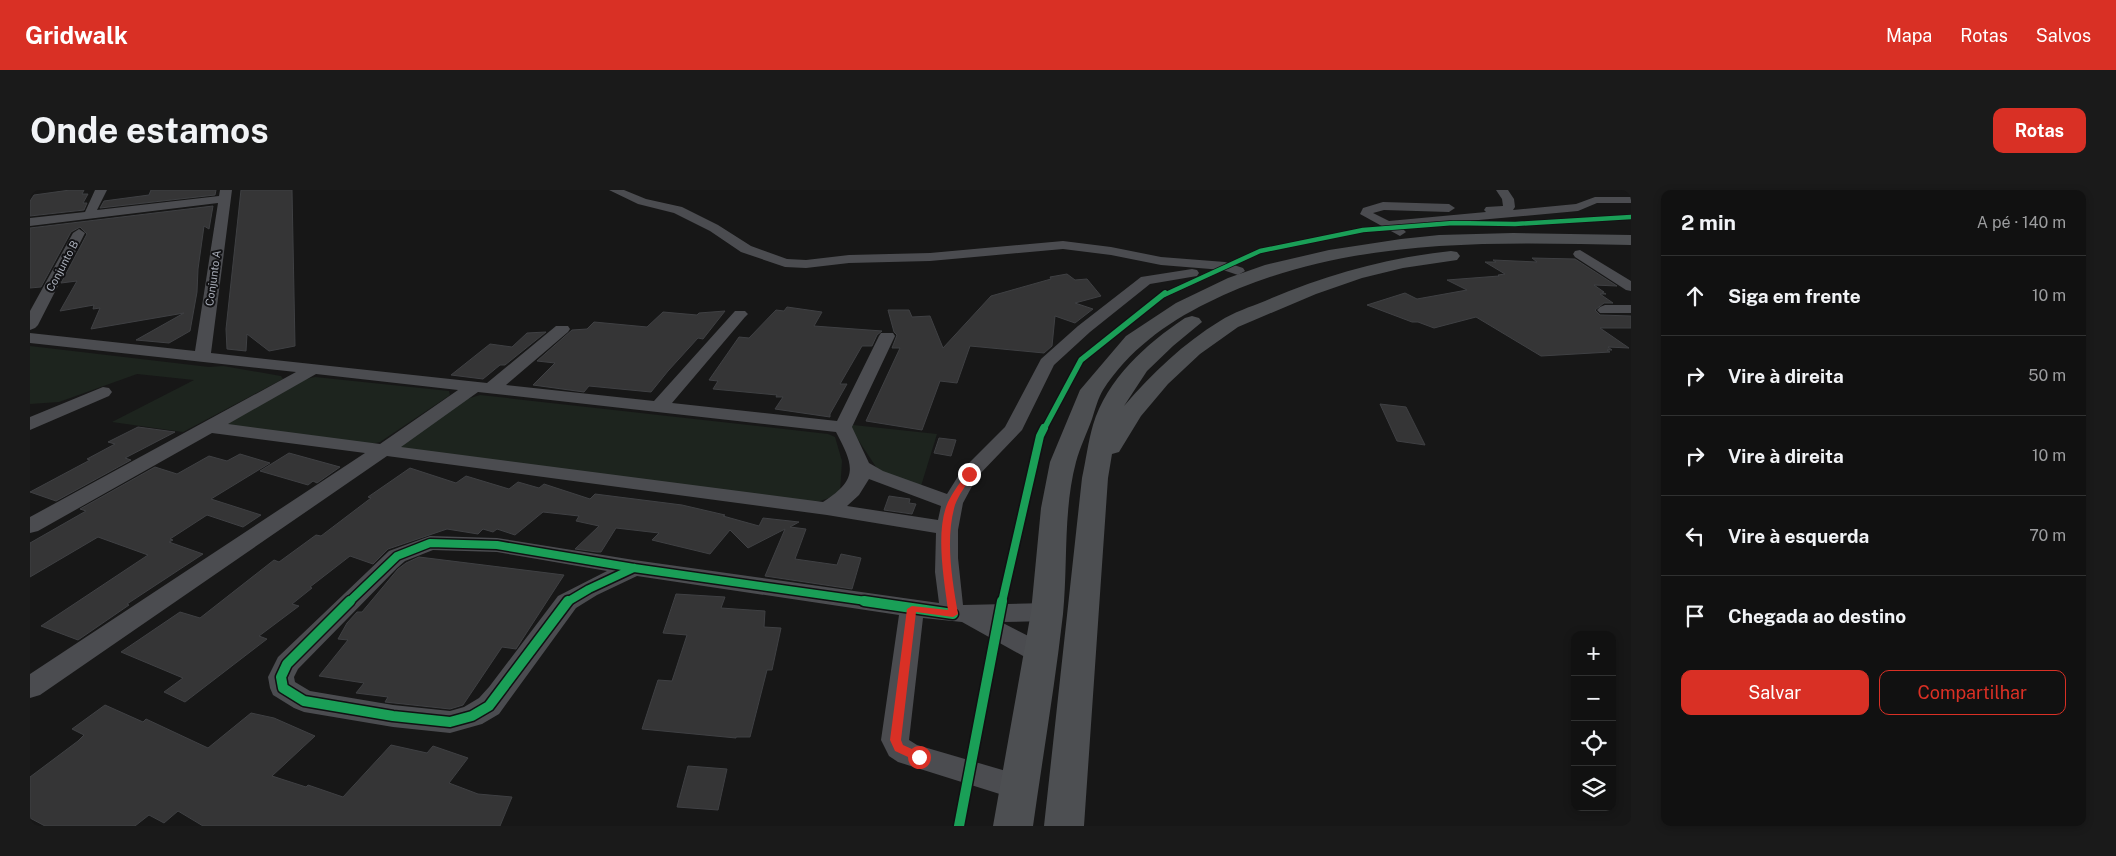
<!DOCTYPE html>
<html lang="pt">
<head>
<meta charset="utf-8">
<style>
	:root { --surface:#111; --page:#1a1a1a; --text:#f1f3f6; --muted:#9c9d9f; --line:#303131; --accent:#d93025 }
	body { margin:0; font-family:"Public Sans",sans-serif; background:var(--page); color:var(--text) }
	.controls { position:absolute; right:15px; bottom:15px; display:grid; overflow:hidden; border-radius:10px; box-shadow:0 2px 8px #0003 }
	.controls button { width:45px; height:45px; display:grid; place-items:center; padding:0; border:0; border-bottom:1px solid var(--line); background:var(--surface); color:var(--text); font:25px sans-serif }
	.stop { position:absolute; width:15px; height:15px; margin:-11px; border:4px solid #d93025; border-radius:50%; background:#fff }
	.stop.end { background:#d93025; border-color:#fff; box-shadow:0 1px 5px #0008 }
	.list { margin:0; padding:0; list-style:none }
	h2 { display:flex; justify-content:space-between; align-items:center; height:65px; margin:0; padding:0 20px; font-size:21px }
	h2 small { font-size:16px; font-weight:400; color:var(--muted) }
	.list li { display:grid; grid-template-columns:32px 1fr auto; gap:15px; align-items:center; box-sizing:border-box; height:80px; padding:0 20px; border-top:1px solid var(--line) }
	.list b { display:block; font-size:19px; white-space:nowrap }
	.list em { font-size:16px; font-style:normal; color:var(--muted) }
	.actions { display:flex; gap:10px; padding:15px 20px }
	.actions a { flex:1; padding:11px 0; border:1px solid var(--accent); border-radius:10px; text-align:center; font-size:18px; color:var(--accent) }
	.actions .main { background:var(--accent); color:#fff }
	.icon { flex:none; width:28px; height:28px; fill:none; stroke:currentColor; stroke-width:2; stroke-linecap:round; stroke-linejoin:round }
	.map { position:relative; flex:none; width:1601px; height:636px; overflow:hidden; border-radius:10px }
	header { display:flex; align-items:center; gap:30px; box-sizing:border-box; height:70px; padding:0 25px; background:var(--accent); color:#fff }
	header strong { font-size:24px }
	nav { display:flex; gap:28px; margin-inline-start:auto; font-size:18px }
	.intro { display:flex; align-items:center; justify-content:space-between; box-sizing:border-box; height:120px; padding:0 30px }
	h1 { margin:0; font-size:35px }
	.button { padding:12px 22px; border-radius:10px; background:var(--accent); color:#fff; font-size:18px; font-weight:700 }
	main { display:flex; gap:30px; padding:0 30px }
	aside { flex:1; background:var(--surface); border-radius:10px; box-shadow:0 2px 8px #0003 }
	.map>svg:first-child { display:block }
</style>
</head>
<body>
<header>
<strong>Gridwalk</strong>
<nav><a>Mapa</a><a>Rotas</a><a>Salvos</a></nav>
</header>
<div class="intro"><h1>Onde estamos</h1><a class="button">Rotas</a></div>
<main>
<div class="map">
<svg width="1601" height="636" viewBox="0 0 1601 636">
	<rect width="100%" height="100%" fill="#171717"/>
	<!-- green -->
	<path fill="#1d241e" d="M0 156 179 177 193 176 251 186 253 189 153 242 82 232 164 190 107 184 29 212 0 214Z
		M285 187 419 201 420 205 350 252 341 254 198 236V231L272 190Z
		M450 205 798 244 805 247 812 271 810 302 802 307 787 312 372 259 370 255 434 210Z
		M823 235 907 244 891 296 848 280 821 239Z"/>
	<!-- building -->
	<path fill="#353536" stroke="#3f4043" d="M40 0H54L52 4H58L53 13H57L54 20 0 26V11L4 5Z
		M121 0H186L185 5 70 18 74 11 119 5Z
		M211 0H262L265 156 239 161 217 144 216 161 197 159 196 139Z
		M183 16 179 39 174 36 168 79 167 102 160 141 139 153 106 150 154 123 61 139 70 118 63 119 64 115 30 121 47 91 31 93 57 44 50 37 41 42 11 97 0 98V38Z
		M1502 68 1545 69 1587 96 1564 95 1574 102H1572L1576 104H1570L1583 113H1574L1565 120 1570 125 1601 126V138H1570L1599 158 1578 157 1582 160H1577L1580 162 1511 166 1446 127 1404 138 1388 132H1382L1337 115 1375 103 1387 109 1437 100 1417 90 1469 86 1468 85 1475 84 1455 72H1466L1463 70 1507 72Z
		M1037 84 1045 90 1057 89 1071 106 1045 113 1063 119 1045 133 1025 126 1022 156 1014 163 940 156 927 193 910 191 892 240 836 231 870 158H862L867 145 864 142 858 120H879L882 127 900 126 913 158 961 106 1021 89 1020 87Z
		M757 117 792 122 784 136 852 141 847 145 842 156H832L810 194H817L800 224V227L745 219 753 207H746L747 205 683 199 688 191 679 190 709 147 719 148 746 120 754 121Z
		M695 121 673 149 668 148 638 181 621 202 559 196 554 202 503 195 525 173 507 171 542 140 557 139 564 132 617 137 633 122 667 125 669 123Z
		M516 142 475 175H470L453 189 421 185 460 154 482 157 497 143Z
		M1350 214 1376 217 1395 255 1367 251Z
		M108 237 145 242 95 268 101 270 26 311 0 302 60 270 57 269 85 254 78 252Z
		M909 248 926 250 921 266 904 263Z
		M259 263 270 266 310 277 287 293 283 291 278 295 230 281Z
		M210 264 240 273 181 309 231 325 213 337 177 325 140 349 143 350 139 352 173 364 97 414 99 415 48 450 11 436 118 365 68 347 0 387V353L56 321 50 319 125 277 147 284 179 266 197 271Z
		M380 278 426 293 436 286 479 299 488 292 509 298 514 294 560 309 565 304 652 315 695 325 693 326 729 336 733 328 769 332 760 337 776 339 765 369 807 375 811 364 831 368 822 399 735 386 755 339 718 358 700 340 680 364 622 350 629 343 586 338 571 362H567L545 359 569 336 546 331 549 326 513 322 485 345 467 339 463 342 453 339 448 344 417 339 358 359 343 374 320 366 280 397 282 398 262 414 269 416 229 446 237 449 155 512 134 502 153 488 91 462 150 422 170 428 244 370 249 372 286 345 291 346 341 308 338 307Z
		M859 306 880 309 879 313 886 314 882 324 854 320Z
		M389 367 534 385 486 459 472 457 433 515 420 519 355 512 358 507 326 503 334 493 289 486 318 450 308 449 317 433 327 422H332L368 379 376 373Z
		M646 404 695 407 691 418 735 421 734 437 751 438 742 480H737L720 547H706V548L612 539 628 490 642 491 657 445 633 443Z
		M75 515 113 532 116 529 178 558 221 523 244 528 285 546 242 586 276 597 278 595 313 607 361 555 397 563 403 556 438 568 419 593 448 604 482 607 470 636H173L148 621 134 633 119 625 105 636H15L0 628V587L48 551 54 545 42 539Z
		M658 576 697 579 688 620 647 617Z"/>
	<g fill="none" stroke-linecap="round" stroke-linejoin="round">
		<!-- street -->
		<path fill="#4b4c50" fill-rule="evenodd" d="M65 0H77L67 20 189 6 190 0H202L181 163 457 193 526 136H538L540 139 538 142 476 195 624 211 705 121H715L718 124 715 127 642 213 807 231 849 146 851 143H863L865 146 822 237 839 273 853 281 917 304 932 280 975 237 1011 169 1048 136 1111 87 1162 79 1167 80 1169 83 1167 86 1120 94 1060 142 1024 175 992 240 947 287 933 313 928 340V368L933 415 1017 413 1026 416 1029 422 1026 428 1017 431 971 432 1020 457 1024 464 1020 471 1011 473 1002 471 932 432 893 428 879 550 887 555 1000 588 1004 597 1000 606 989 610 868 572 859 566 851 550 869 425 607 386 567 405 546 418 469 524 452 534 420 543 363 537 274 522 264 518 243 505 240 498 238 487 248 467 359 361 400 346 467 348 604 370 909 413 905 382 906 343 797 325 357 266 10 505 0 508V484L335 263 182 243 8 341 0 343V327L266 182 0 153V143L165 161 188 13 0 36V28L55 22ZM286 184 428 200 350 254 198 234ZM448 202 806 242C824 276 829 289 793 312L371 257ZM839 289 911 316 908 330 817 316 829 305ZM403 360 467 362 577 381 528 406 459 497 449 508 434 517 420 521 363 515 280 501 265 492 264 487 268 479 367 378 375 371Z
			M579 0H594L616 9 652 17 688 35 721 56 757 69 776 70 819 65 900 63 1033 51 1081 57 1131 67 1195 72 1213 78 1215 81 1208 85 1193 80 1131 75 1081 65 1033 59 900 71 819 73 776 78 755 77 711 62 680 41 644 23 608 14Z
			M1466 0H1478L1484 9 1485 17 1483 20 1546 14 1565 7H1601V13H1567L1548 21 1371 37 1376 42 1370 46 1330 24 1333 18 1353 12 1419 14 1425 18 1419 22 1354 20 1343 23 1359 31 1456 22 1454 20 1456 17 1473 16 1472 9Z
			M49 39 55 43 8 135 5 138 0 140V121L43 43Z
			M1550 60 1601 91V101L1596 100 1545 67 1543 64 1545 61Z
			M1575 115H1601V123H1570L1567 120 1570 117Z
			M73 197 79 198 82 202 79 206 0 240V227Z"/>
		<!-- primary -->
		<path fill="#4d4f52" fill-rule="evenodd" d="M1483 43 1601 45V55C1456 52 1309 47 1177 113 1136 133 1098 161 1073 200 1068 208 1065 220 1062 229 1057 243 1050 257 1046 272 1033 321 1038 374 1033 424 1025 495 1013 565 1003 636H963L1001 422 1011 318 1020 272 1050 200 1096 146 1146 113 1198 88 1235 75 1299 60 1371 49 1409 45Z
			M1421 61 1427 62 1430 66 1427 70 1373 78 1332 88 1286 104 1208 137 1170 164 1138 194 1111 226 1089 262 1082 264 1078 288 1054 636H1014L1052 288C1056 270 1058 252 1063 235 1077 189 1116 154 1155 128L1162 126 1169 128 1172 132 1143 156 1117 181 1094 216C1122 183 1154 153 1190 131 1204 122 1220 117 1235 111 1295 85 1356 68 1421 61Z"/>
		<defs>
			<path id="cycleway-far3" d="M1134 105 1230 61 1333 40 1423 33 1485 34 1601 27"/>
			<path id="cycleway-far2" d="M1014 239 1051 170 1135 103"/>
			<path id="cycleway-far1" d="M604 378 843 412
				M319 412 367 366 400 353 467 355 604 378
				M537 412 559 399 604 378
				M972 412 1010 246 1014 238"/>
			<path id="cycleway" d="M320 411 257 474 251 487 253 498 274 511 363 526 420 532 442 526 459 516 538 411
				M834 411 923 424
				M929 636 972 411"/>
		</defs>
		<!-- cycleway-far3 casing -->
		<use href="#cycleway-far3" stroke="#111113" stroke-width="6"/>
		<!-- cycleway-far2 casing -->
		<use href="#cycleway-far2" stroke="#111113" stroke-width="8"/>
		<!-- cycleway-far1 casing -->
		<use href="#cycleway-far1" stroke="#111113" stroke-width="11"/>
		<!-- cycleway casing -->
		<use href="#cycleway" stroke="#111113" stroke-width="13"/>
		<!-- cycleway-far3 -->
		<use href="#cycleway-far3" stroke="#1a9f57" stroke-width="4.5"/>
		<!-- cycleway-far2 -->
		<use href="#cycleway-far2" stroke="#1a9f57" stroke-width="5.5"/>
		<!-- cycleway-far1 -->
		<use href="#cycleway-far1" stroke="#1a9f57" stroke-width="8"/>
		<!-- cycleway -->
		<use href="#cycleway" stroke="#1a9f57" stroke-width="10"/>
	</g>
	<!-- route -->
	<path fill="#d93025" d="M937 283 943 284C937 294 929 304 925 315 915 349 922 389 928 424L923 427 886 422 871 550 873 555 893 564 895 567 889 572 865 561 860 550 877 419 882 416 918 420C914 389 905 341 918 312 923 302 930 292 937 283Z"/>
	<g text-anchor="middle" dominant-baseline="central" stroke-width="4" stroke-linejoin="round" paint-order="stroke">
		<!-- far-street labels -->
		<g font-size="11" fill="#a8adb8" stroke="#111113">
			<text transform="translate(32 76) rotate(-62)">Conjunto B</text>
			<text transform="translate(183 88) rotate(-82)">Conjunto A</text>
		</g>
	</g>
</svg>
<div class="controls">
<button>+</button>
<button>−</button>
<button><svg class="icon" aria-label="locate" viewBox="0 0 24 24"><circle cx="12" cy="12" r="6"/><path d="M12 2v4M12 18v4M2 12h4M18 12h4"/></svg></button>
<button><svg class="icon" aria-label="layers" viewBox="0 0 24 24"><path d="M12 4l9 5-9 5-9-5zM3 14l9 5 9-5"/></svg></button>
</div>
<div class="stop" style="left:889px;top:567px"></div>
<div class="stop end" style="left:939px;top:284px"></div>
</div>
<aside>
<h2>2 min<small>A pé · 140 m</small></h2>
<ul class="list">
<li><svg class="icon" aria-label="ahead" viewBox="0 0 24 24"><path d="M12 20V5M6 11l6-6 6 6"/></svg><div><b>Siga em frente</b></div><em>10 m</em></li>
<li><svg class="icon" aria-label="right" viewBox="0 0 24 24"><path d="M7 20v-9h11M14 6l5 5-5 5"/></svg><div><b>Vire à direita</b></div><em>50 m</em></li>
<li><svg class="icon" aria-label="right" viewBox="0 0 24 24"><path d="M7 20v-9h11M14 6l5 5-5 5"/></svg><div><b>Vire à direita</b></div><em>10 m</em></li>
<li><svg class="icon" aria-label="left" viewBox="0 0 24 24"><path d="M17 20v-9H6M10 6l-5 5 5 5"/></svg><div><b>Vire à esquerda</b></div><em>70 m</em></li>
<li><svg class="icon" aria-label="arrive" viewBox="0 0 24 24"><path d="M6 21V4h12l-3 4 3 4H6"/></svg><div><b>Chegada ao destino</b></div></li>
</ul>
<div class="actions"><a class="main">Salvar</a><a>Compartilhar</a></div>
</aside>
</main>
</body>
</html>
